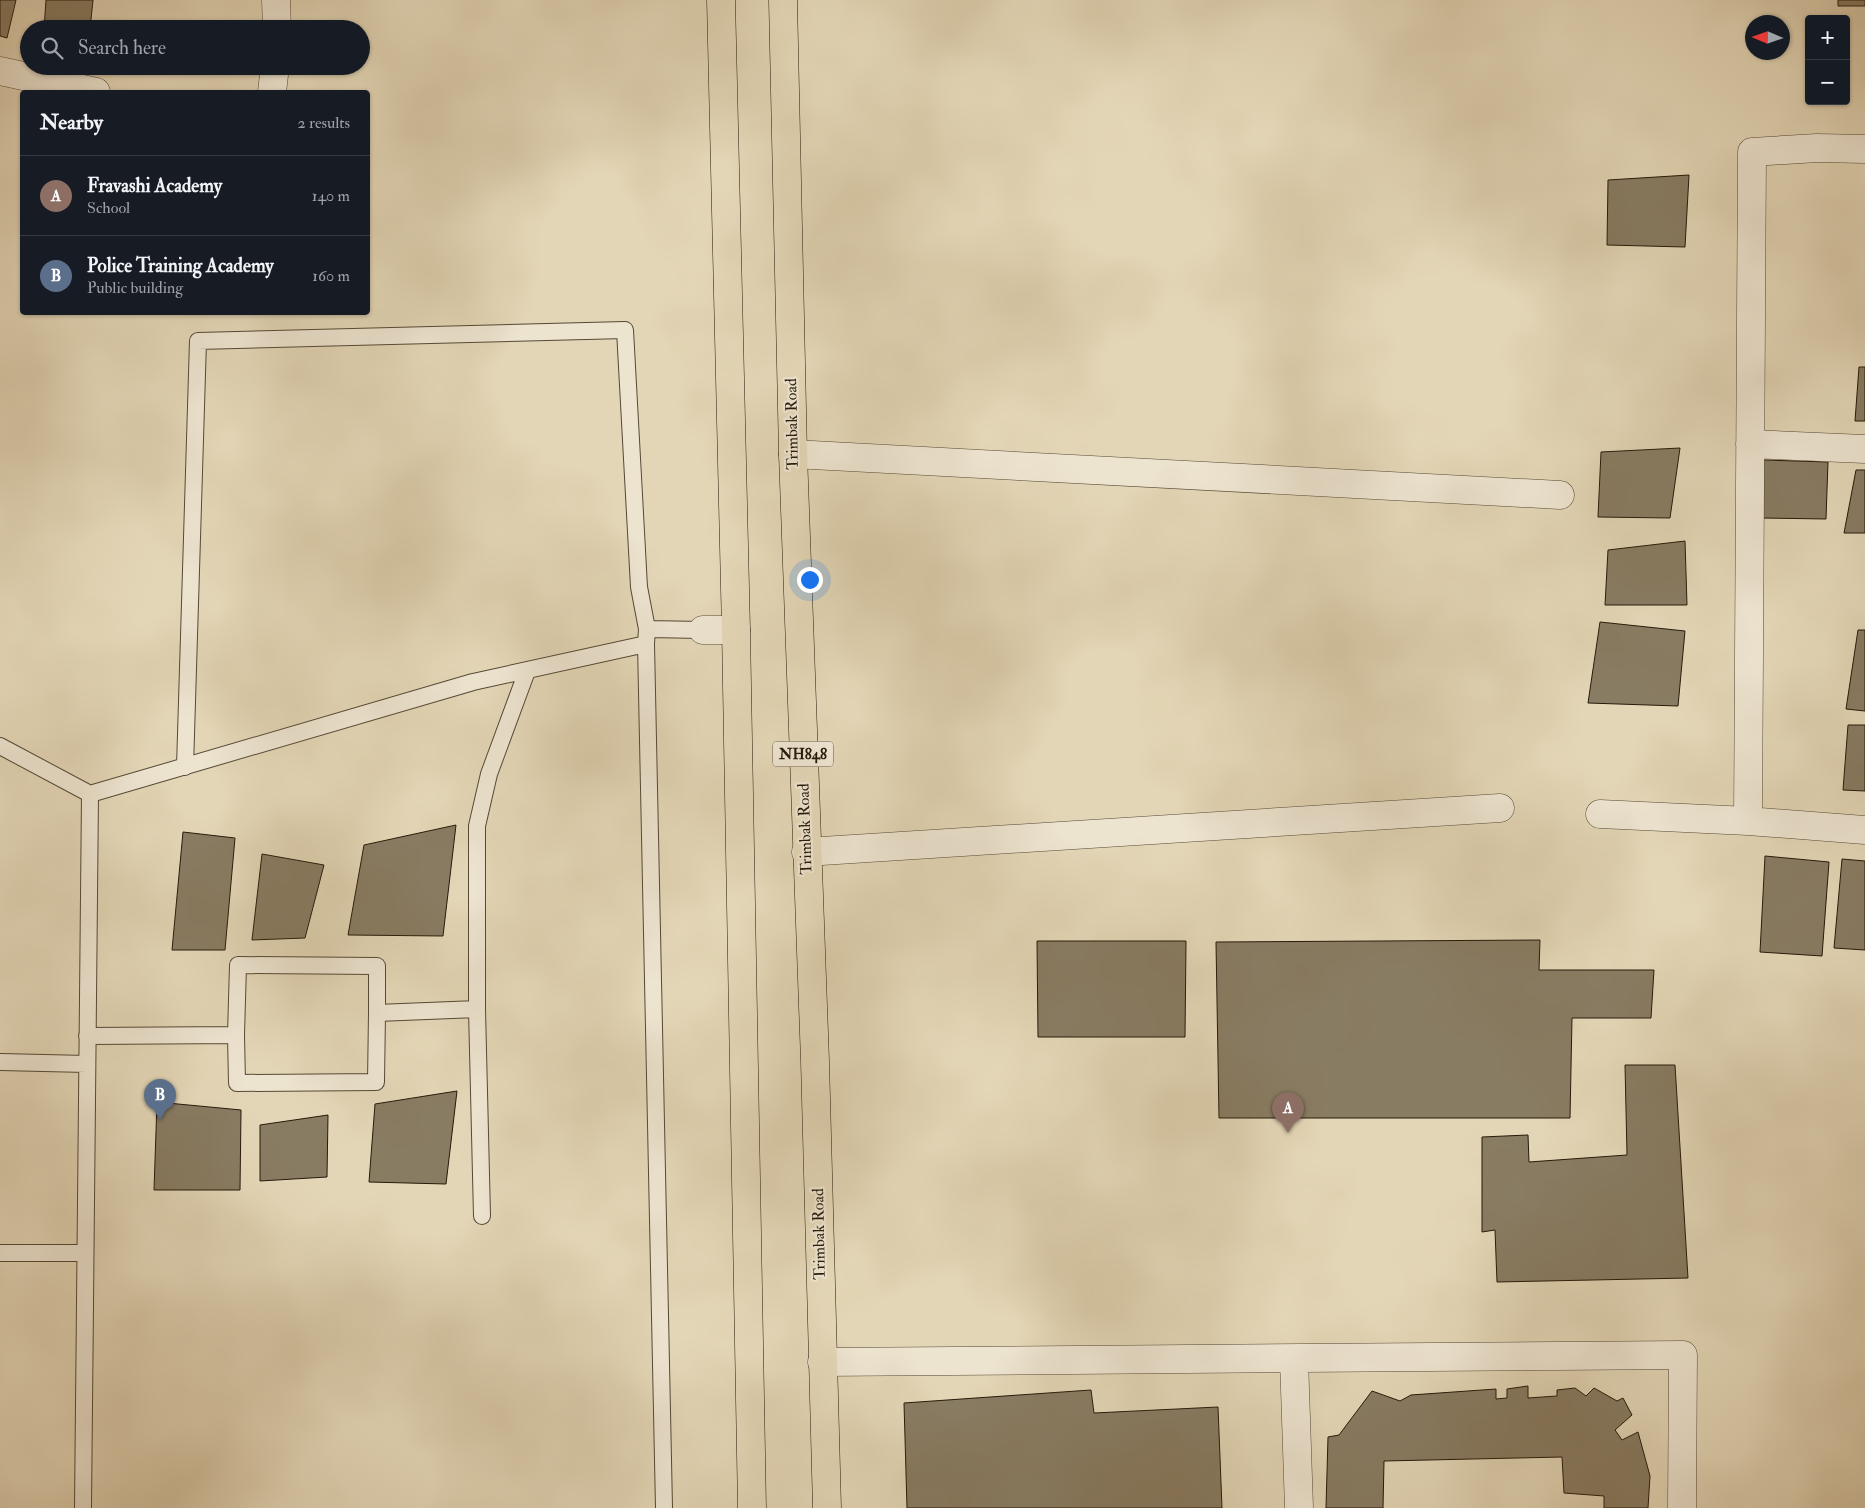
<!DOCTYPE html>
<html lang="en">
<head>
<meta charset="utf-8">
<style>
	:root { --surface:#171b24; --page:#20242c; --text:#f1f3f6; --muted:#9ea1a6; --line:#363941; --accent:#1a73e8 }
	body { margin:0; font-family:"IM FELL Double Pica",serif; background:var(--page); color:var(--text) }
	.controls { position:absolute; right:15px; top:15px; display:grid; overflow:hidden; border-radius:5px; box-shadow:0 1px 4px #0004 }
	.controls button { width:45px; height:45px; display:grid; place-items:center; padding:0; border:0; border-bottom:1px solid var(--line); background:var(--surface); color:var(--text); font:25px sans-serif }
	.compass { position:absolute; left:1745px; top:15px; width:45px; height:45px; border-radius:50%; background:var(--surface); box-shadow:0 1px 4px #0004; rotate:272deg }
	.you { position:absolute; left:809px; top:579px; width:18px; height:18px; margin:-12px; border:4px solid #fff; border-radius:50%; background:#1a73e8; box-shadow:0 0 0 8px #1a73e833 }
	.badge { display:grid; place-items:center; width:32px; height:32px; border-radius:50%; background:var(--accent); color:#fff; font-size:16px; font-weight:700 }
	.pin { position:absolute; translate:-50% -41px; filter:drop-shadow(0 1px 2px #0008) }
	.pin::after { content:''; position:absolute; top:26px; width:18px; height:15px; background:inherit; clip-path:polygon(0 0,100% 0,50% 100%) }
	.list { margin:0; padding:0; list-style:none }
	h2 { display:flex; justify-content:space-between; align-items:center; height:65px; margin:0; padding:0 20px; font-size:21px }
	h2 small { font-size:16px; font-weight:400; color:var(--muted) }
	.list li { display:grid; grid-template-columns:32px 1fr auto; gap:15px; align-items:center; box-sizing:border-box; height:80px; padding:0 20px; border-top:1px solid var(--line) }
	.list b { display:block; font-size:19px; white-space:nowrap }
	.list p { margin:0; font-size:16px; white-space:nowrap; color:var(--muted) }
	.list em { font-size:16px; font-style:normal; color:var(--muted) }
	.icon { flex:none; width:28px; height:28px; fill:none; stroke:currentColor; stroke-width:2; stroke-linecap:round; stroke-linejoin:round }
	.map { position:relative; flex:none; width:1865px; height:1508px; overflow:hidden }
	.search { position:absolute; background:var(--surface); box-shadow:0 1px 4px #0004; left:20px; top:20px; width:350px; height:55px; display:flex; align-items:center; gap:12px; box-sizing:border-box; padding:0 18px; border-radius:28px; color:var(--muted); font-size:19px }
	.panel { position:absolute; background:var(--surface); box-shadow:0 1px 4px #0004; left:20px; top:90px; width:350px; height:225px; border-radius:5px }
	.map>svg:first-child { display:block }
</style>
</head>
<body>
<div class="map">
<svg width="1865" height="1508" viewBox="0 0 1865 1508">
	<rect width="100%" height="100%" fill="#e3d6b6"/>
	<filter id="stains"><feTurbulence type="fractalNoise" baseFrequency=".004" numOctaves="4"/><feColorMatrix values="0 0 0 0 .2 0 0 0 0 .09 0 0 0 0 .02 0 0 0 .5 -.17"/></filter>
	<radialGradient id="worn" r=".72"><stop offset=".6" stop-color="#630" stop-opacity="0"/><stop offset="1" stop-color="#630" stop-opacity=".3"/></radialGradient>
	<!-- building -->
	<path fill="#887c63" stroke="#261a0a" d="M0 0H16L7 38 0 36Z
		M46 0H93L90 29H44Z
		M1838 0H1865V6H1838Z
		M1689 175 1685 247 1607 245 1608 180Z
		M1859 367H1865V421H1855Z
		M1680 448 1670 518 1598 517 1601 452Z
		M1764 460 1828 462 1826 519 1761 518Z
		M1856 470H1865V533H1844Z
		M1685 541 1687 605H1605L1608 550Z
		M1600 622 1685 631 1678 706 1588 703Z
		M1858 630H1865V711L1846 709Z
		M1848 725H1865V791L1843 790Z
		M456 825 443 936 348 935 364 845Z
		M183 832 235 838 225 950H172Z
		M262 854 324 865 305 938 252 940Z
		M1765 856 1829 862 1822 956 1760 952Z
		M1842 859 1865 861V950L1834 948Z
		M1540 940 1539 970H1654L1651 1018H1572L1570 1118H1219L1216 942Z
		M1037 941H1186L1185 1037H1038Z
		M1625 1065H1675L1688 1278 1497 1282 1495 1230 1482 1232V1137L1528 1135 1529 1162 1627 1155Z
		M457 1091 446 1184 369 1182 375 1104Z
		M157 1102 241 1110 240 1190H154Z
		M328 1115 327 1177 260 1181V1125Z
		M1528 1386V1398L1557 1396V1390L1575 1388 1586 1396 1594 1388 1617 1401 1623 1398 1632 1415 1615 1430 1622 1440 1638 1432 1650 1476 1648 1508H1604V1496L1564 1493 1562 1457 1384 1461 1383 1508H1326L1328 1437 1339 1435 1372 1391 1400 1401 1411 1395 1496 1389V1399L1507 1398V1389Z
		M1091 1390 1094 1413 1218 1407 1222 1508H907L904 1403Z"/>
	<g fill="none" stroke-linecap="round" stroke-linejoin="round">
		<defs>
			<path id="service" d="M647 629 703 630
				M0 746 90 794 473 682 646 644
				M185 767 198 341 625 330 639 587 647 629 646 644 664 1508
				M236 1035 238 965 377 966V1013
				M87 1036 236 1035 237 1083 376 1082 377 1013 477 1009
				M0 1062 87 1064
				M482 1216 477 1009V826L489 774 527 671
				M0 1253H85
				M83 1508 90 794"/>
			<path id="minor" d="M276 0 277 29
				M0 71 96 92
				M272 92 275 66
				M1750 444 1865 449
				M793 454 1560 495
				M703 630H736
				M1600 814 1748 821 1865 830
				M1748 821 1752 152 1817 148 1865 149
				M806 852 1500 808
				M1294 1359 1299 1508
				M822 1362 1683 1355 1682 1508"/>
			<path id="trunk" d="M721 0 736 630 752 1508
				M783 0 793 454 815 1061 827 1508"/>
		</defs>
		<!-- service casing -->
		<use href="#service" stroke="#554935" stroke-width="18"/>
		<!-- minor casing -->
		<use href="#minor" stroke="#554935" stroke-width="29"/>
		<!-- trunk casing -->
		<use href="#trunk" stroke="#261a0a" stroke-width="29"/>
		<!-- service -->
		<use href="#service" stroke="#ede4d0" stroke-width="16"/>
		<!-- minor -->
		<use href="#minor" stroke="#ede4d0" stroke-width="28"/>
		<!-- trunk -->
		<use href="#trunk" stroke="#e3d6b6" stroke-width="28"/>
	</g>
	<g text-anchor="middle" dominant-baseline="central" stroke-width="4.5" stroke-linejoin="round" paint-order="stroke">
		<!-- shield labels -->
		<rect fill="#ede4d0" stroke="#625745" stroke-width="1" x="773" y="741.5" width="60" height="25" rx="4"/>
		<g font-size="15" font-weight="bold" fill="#261a0a">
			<text x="803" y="754">NH848</text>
		</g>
		<!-- street labels -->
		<g font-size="16" fill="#261a0a" stroke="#ede4d0">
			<text transform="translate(792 424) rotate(-91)">Trimbak Road</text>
			<text transform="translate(805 829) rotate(-92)">Trimbak Road</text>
			<text transform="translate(819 1234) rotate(-91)">Trimbak Road</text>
		</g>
	</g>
	<rect width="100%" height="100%" filter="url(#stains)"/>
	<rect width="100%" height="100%" fill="url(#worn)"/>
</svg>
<div class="controls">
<button>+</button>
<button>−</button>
</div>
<svg class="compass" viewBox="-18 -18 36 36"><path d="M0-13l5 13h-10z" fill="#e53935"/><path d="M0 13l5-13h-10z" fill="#9ea1a6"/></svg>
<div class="you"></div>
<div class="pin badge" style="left:1288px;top:1133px;background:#8d6e63">A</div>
<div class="pin badge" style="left:160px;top:1120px;background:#5c6f8a">B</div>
<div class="search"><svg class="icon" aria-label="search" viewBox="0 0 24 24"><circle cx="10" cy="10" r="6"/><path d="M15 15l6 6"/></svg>Search here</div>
<section class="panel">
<h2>Nearby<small>2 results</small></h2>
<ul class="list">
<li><span class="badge" style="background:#8d6e63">A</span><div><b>Fravashi Academy</b><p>School</p></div><em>140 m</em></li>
<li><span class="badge" style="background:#5c6f8a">B</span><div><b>Police Training Academy</b><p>Public building</p></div><em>160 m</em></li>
</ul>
</section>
</div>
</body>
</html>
